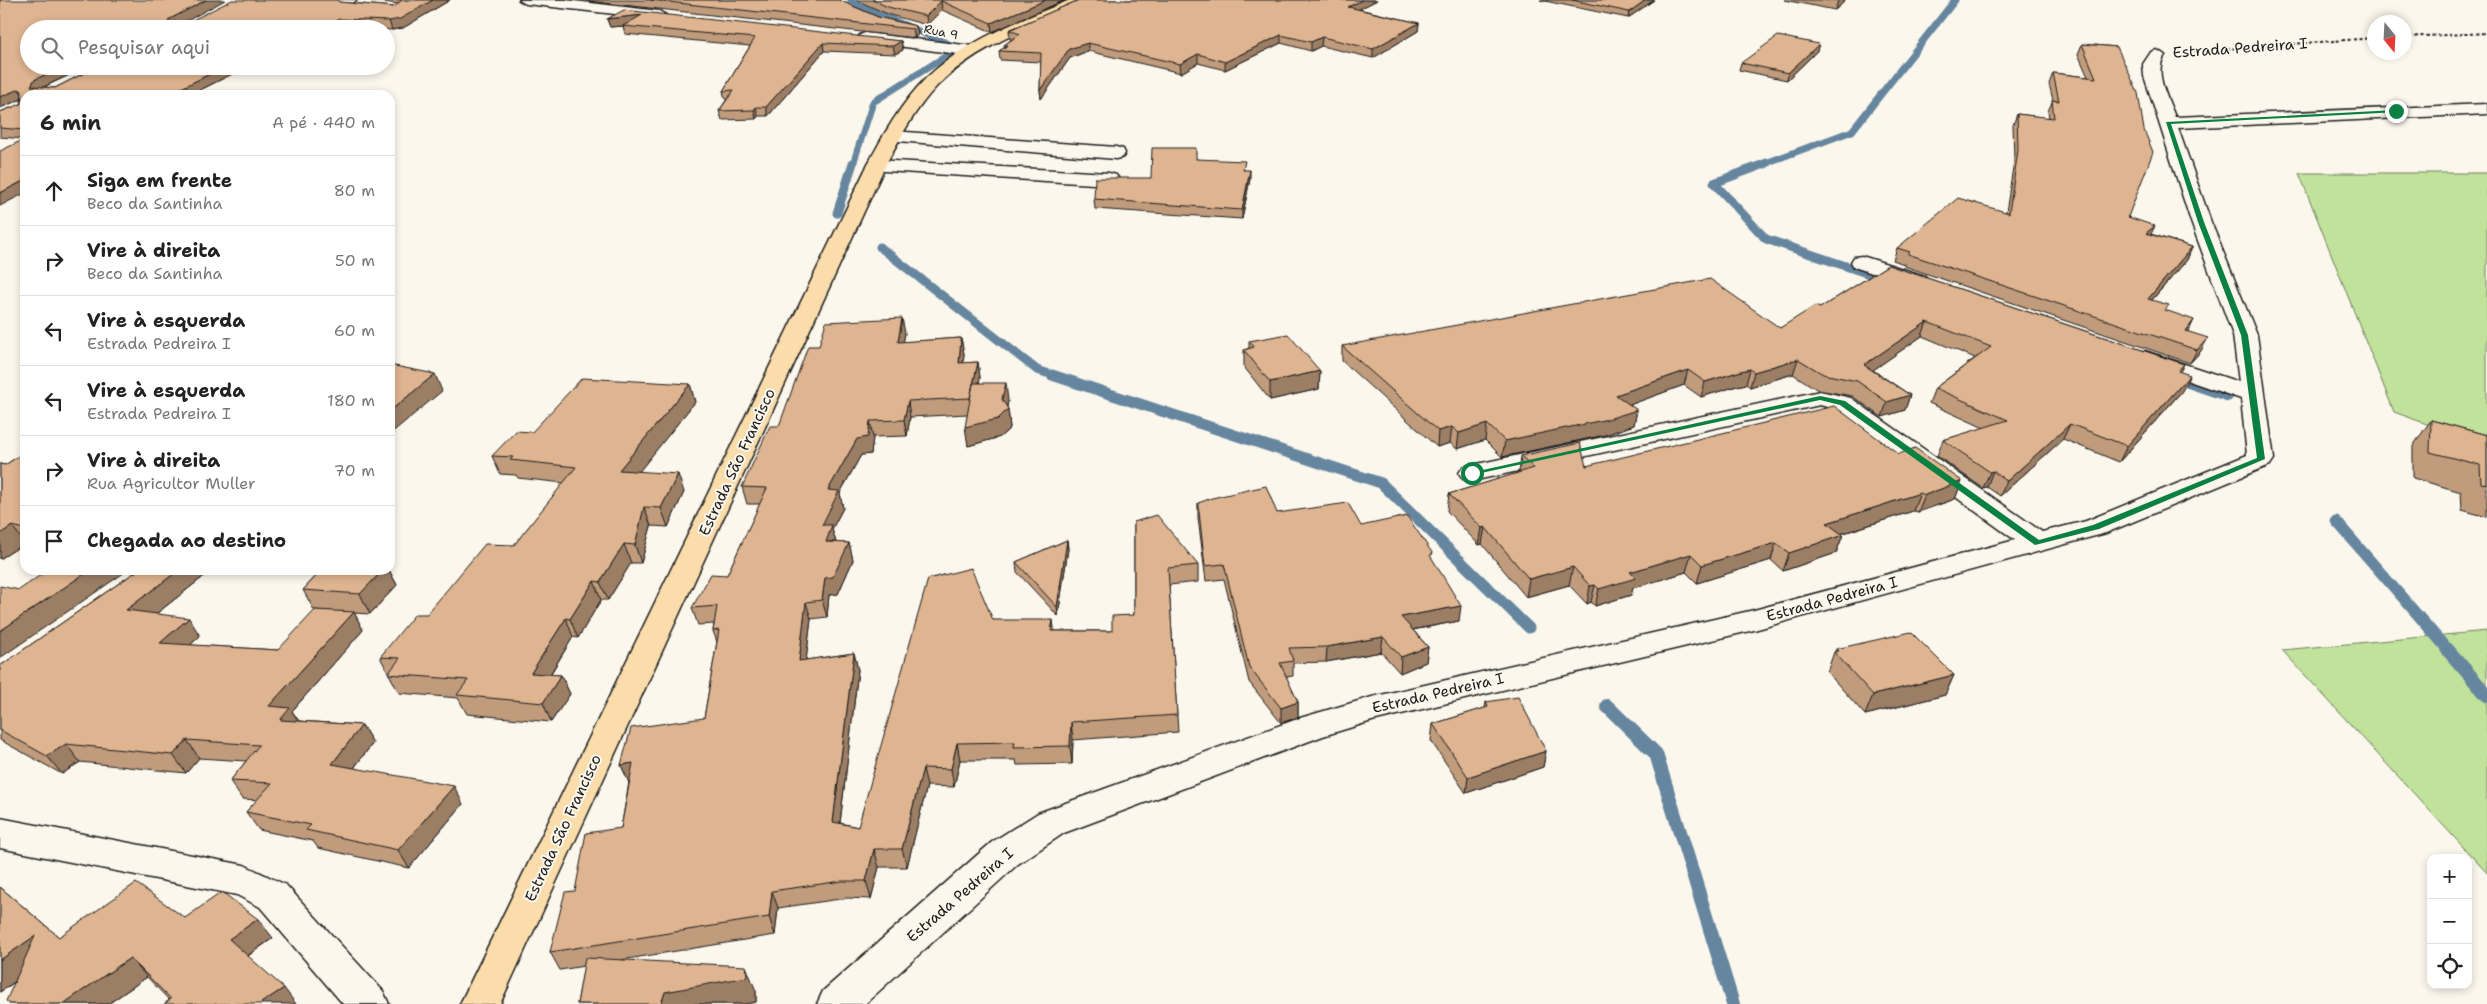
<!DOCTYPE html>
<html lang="pt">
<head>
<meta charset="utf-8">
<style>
	:root { --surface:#fff; --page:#f2f2f2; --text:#222; --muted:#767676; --line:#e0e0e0 }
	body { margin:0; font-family:"Shantell Sans",sans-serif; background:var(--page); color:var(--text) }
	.controls { position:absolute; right:15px; bottom:15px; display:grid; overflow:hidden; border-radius:10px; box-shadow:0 2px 8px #0003 }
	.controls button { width:45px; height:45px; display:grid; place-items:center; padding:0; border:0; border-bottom:1px solid var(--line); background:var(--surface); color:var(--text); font:25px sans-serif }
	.compass { position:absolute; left:2367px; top:15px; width:45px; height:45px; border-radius:50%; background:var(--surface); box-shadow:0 2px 8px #0003; rotate:162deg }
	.stop { position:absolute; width:15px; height:15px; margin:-11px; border:4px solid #0b8043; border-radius:50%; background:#fff }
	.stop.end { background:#0b8043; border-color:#fff; box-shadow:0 1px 5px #0008 }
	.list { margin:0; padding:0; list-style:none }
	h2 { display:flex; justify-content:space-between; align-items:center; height:65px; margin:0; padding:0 20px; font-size:21px }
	h2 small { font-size:16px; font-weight:400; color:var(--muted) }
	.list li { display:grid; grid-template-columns:32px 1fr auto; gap:15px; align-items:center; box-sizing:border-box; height:70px; padding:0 20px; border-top:1px solid var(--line) }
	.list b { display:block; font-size:19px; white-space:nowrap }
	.list p { margin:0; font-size:16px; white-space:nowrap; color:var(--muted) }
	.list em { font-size:16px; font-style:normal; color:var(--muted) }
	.icon { flex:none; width:28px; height:28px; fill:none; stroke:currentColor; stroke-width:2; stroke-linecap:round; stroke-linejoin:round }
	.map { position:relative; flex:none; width:2487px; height:1004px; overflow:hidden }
	.search { position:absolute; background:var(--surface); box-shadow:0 2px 8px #0003; left:20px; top:20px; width:375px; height:55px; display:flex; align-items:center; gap:12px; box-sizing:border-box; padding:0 18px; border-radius:28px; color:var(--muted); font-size:19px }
	.panel { position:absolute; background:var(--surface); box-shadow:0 2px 8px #0003; left:20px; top:90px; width:375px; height:485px; border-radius:15px }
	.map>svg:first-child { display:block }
</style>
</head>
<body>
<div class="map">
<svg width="2487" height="1004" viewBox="0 0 2487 1004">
	<rect width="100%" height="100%" fill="#fbf7ec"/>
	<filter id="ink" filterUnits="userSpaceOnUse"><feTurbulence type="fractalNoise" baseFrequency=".02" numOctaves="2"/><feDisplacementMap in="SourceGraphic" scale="10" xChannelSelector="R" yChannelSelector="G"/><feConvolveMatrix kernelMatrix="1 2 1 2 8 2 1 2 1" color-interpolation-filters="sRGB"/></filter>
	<g filter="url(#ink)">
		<!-- green -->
		<path fill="#c1e29b" stroke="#6e7f5c" d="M2299 173H2487V446L2394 412Z
			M2487 631V873L2282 650Z"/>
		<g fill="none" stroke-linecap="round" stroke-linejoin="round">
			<!-- stream-far3 -->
			<path stroke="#66869f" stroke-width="7" d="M851 0 860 6 958 48
				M853 164 873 102 959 48
				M1763 164 1852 131 1955 0"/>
			<!-- stream-far2 -->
			<path stroke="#66869f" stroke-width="9" d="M1767 163 1714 183 1766 239 1887 280
				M837 213 853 163
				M880 247 1037 370 1056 376"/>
			<!-- stream-far1 -->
			<path stroke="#66869f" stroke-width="11" d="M1052 375 1381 483 1529 628
				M2172 377 2228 396
				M2336 521 2448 650"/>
			<!-- stream -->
			<path stroke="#66869f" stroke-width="14" d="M2447 649 2487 695
				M1607 706 1656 754 1733 1004"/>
			<defs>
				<path id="minor" d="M339 0H357L343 8 336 4Z
					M519 0H565L659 11 666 15 659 19 526 4Z
					M865 33 973 46 981 51 973 56 860 41 857 38 860 35Z
					M2157 50 2165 55C2153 73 2168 98 2175 117L2487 104V114L2178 128 2211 222 2257 335 2274 459 2270 465 2106 533 1754 630 1372 721 1323 736 1064 833 1018 864 865 1004H817L823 991 992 842 1038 813 1300 718 1372 697 1754 610 2015 540 1834 409 1820 405 1472 481 1463 479 1459 473 1463 467 1820 391 1851 398 2042 532 2086 521 2247 455 2241 399 2137 363 2133 358 2137 353 2145 351 2239 382 2233 335 2191 222 2144 76 2143 64 2151 52Z
					M892 131 1116 147 1123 149 1125 153 1123 157 1116 159 886 140 883 136 886 132Z
					M876 160 1109 173 1116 175 1119 179 1116 183 1109 185 869 170 867 166 869 162Z
					M1862 256 1925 276 1928 281 1925 286 1917 288 1854 267 1851 262 1854 257Z
					M0 818 244 865 286 885 383 991 389 1004H343L260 907 237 895 0 848Z"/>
				<path id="major" d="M1070 0H1089L1087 3C1036 25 977 45 937 86 915 109 900 138 885 166L500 1004H460L867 166C883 135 901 103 926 78 966 40 1020 21 1070 0Z"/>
			</defs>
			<!-- minor casing -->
			<use href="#minor" stroke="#1c1c1c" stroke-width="3"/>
			<!-- major casing -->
			<use href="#major" stroke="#1c1c1c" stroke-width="3"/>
			<!-- path -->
			<path stroke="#1c1c1c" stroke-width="2" stroke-dasharray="3 2.5" stroke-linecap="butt" d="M2404 37 2487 33
				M2183 52 2374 38"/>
			<!-- minor -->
			<use href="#minor" fill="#fbf7ec" fill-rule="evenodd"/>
			<!-- major -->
			<use href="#major" fill="#faddab" fill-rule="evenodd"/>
		</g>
		<!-- wall -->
		<path fill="#c09b7c" stroke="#1c1c1c" d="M0 0 184 22H189L339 2 394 7 398 4 366 0H450L403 28 392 30 342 27 340 29H29V66H88L44 87 55 88 98 66H251L244 68 190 95H25V193V139L0 137V112L21 104V99L0 108Z
			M588 0H839L878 17 916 26 918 34 915 38 588 1Z
			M856 0H1065L992 32 942 10 927 25 890 15Z
			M1079 0H1377L1359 9 1419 23 1418 31 1373 58 1321 46 1311 51 1281 43 1225 70 1198 63 1181 73 1088 51 1070 58 1041 99 1040 90 1041 62 1000 60 999 51 1004 48V45L1012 39H1010L1009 30Z
			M1540 0H1654L1628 18Z
			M1784 0H1846L1835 10Z
			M607 19 901 41 903 50 895 54 824 51 768 116H758L756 119 722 120 719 111 727 99H725L723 91 750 46 625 34 623 26H624L610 27Z
			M2082 44 2117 47 2128 217 2151 234 2192 247 2187 260 2152 300 2167 311 2188 331 2201 351 2190 363 1904 266V264L1893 260 1897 248 2006 212 2014 161 2013 125 2017 114 2049 118 2048 111 2053 100 2049 84 2053 73 2088 77 2078 54Z
			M1817 51 1787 80 1739 70 1741 63Z
			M1196 159 1245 170 1250 179 1242 219 1095 209 1094 199 1151 178Z
			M1888 265 2184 364 2180 372 2182 391 2119 462 2063 439 2000 496 1987 487 1983 488 1937 456 1943 440 1984 428 1929 403 1935 388 1975 358 1922 336 1873 370 1910 395 1905 410 1882 417 1852 396 1818 390 1793 374 1750 387 1746 384 1737 386 1701 397 1684 385 1629 405 1637 410 1634 425 1605 435 1502 457 1485 440 1457 449 1450 443 1437 447 1342 361V346L1780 328 1820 308Z
			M905 333 903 342 961 338 964 354 963 363 978 362 980 378 979 383 1008 401 1007 408 1008 409 1010 428 1000 437 968 446 967 414 910 417 907 436 873 437 871 454 861 455 840 493 843 508 832 529 836 543H849L853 560 838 594 829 595 827 617 811 619 806 660 854 653 858 670 840 823 858 827 993 620 1054 631H1112L1134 615V522L1198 565V582L1169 585 1178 732 1073 740 1072 764 1017 765 1016 760H960L954 787 927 786 907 867H879L871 899 847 898 778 908 775 935 621 960 756 991V1002L745 1004H577L584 966 560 970 550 952 575 891 621 828 629 782 621 765 704 718 717 642 713 631 714 624 698 625 692 608 727 575 760 504H747L742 487 779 426 819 346Z
			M1249 341 1320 371 1319 389 1270 400 1244 367V350L1249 348Z
			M690 384 695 402 639 471 684 492 668 527 651 526 641 563H631L608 600H601L578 638 573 637 550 675H561L570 694 551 722 467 714 458 698 399 693 380 657 514 545 564 483 518 478 516 475 500 474 492 456 532 432Z
			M2431 420 2487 435V517L2462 510 2461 492 2413 478V446Z
			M25 452V543L0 559V464L5 465Z
			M1899 454 1962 481 1955 499 1918 512 1913 511 1841 534 1843 535 1836 553 1783 571 1771 560 1697 583 1686 572 1633 588 1631 595 1595 606 1591 602 1587 604 1569 585 1526 597 1482 544 1479 545 1447 511 1449 494 1519 473 1521 456 1586 466Z
			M1198 503 1277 513 1361 526 1432 559 1459 621 1413 630 1428 647 1426 662 1400 673 1381 652 1326 662 1293 663V676L1286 677 1298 702V717L1281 723 1249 682 1224 579 1206 581 1198 518Z
			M1067 540 1068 549 1058 616 1017 572 1016 562Z
			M138 570H212L156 614 200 636 190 645 278 650 342 612 314 610 303 590 322 570H389L397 585 370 614 354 613 363 630 292 711 299 721 362 725 373 743 354 768 463 804 409 868 318 848 313 841 259 830 246 812 257 800 242 799 230 781 246 761 199 758 186 773 80 762 62 774 0 740V666Z
			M1836 649 1954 675 1945 695 1865 715 1827 672 1834 652 1835 651Z
			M1486 702 1546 751 1543 767 1466 793 1431 741 1433 724 1485 708Z
			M0 887 59 937 185 918 273 938 248 956 169 1000 147 977 108 1004H9L15 982 0 992Z"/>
		<!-- shaded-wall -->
		<path fill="#9c7e65" stroke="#1c1c1c" d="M206 0H225L172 29 168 20Z
			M433 0H450L403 28 392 30 389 21Z
			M1046 0H1065L992 32 991 23Z
			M1362 0H1377L1348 15V7Z
			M1646 0H1654L1628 18 1629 12Z
			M1839 0H1846L1835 10 1838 1Z
			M941 1 942 10 927 25 926 16Z
			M642 15 644 24 610 27 607 19Z
			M339 19 342 27 340 29H320Z
			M1419 23 1418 31 1373 58V49Z
			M916 26 918 34 915 38 913 29Z
			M1281 35V43L1225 70V62Z
			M1322 37 1321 46 1311 51V42Z
			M901 41 903 50 895 54 893 46Z
			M823 43 824 51 768 116 766 107Z
			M1088 43V51L1070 58 1041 99 1040 90 1069 49Z
			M1819 44 1817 51 1787 80 1788 73Z
			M1198 54V63L1181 73 1180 64Z
			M64 66H88L39 89 31 86 34 80Z
			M226 66H251L244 68 190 95H167Z
			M19 89 24 98 0 108V97Z
			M756 107 758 116 756 119 754 110Z
			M1250 170V179L1242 219V210Z
			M25 180V193L0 206V193Z
			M2155 226 2149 238 2146 233Z
			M2192 247 2187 260 2142 311 2148 299Z
			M902 318 905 333 901 357 898 342Z
			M2194 320 2188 333 2186 331Z
			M1927 322 1922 336 1859 380 1864 365Z
			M961 338 964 354 962 379 959 363Z
			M2208 338 2201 351 2190 363 2197 350Z
			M1798 359 1793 374 1750 387 1754 372Z
			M978 362 980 378 973 414 970 398Z
			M1750 369 1746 384 1737 386 1701 397 1705 382 1741 371Z
			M1688 370 1684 385 1613 411 1616 395Z
			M1320 371 1319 389 1270 400V382Z
			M435 374 442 391 390 434V411Z
			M2190 375 2182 391 2119 462 2127 446Z
			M1006 383 1008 401 1006 411 1008 409 1010 428 1000 437 968 446 965 427 1002 399Z
			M690 384 695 402 626 488 619 470Z
			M1910 395 1905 410 1882 417 1887 402Z
			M908 401 910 417 907 436 904 420Z
			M1637 410 1634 425 1605 435 1502 457 1505 441Z
			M870 421 873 437 871 454 861 455 840 493 843 508 832 529 836 542H826L822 525 828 490 857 439Z
			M1487 424 1485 440 1457 449 1459 433Z
			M2070 424 2063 439 2000 496 2007 481Z
			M1452 427 1450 443 1437 447 1438 431Z
			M1993 471 1987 487 1983 488 1990 472Z
			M678 474 684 492 668 527 661 508Z
			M1962 481 1955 499 1918 512 1925 495Z
			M1920 493 1913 511 1821 540 1827 523Z
			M644 507 651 526 641 563 635 545Z
			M12 526 25 543 0 559V534Z
			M1485 527 1482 544 1479 545 1482 528Z
			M1843 535 1836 553 1783 571 1789 553Z
			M1067 540 1068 549 1058 616 1057 607Z
			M849 543 853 560 838 594 829 595 827 617 822 600 825 578Z
			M1776 543 1771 560 1697 583 1702 565Z
			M624 544 631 563 608 600 600 582Z
			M1691 554 1686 572 1633 588 1631 595 1595 606 1599 589 1630 572Z
			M1573 567 1569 585 1526 597 1529 579Z
			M90 570H128L0 658V631Z
			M179 570H212L138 628 126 610Z
			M383 570H389L397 585 370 614 360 594Z
			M594 581 601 600 578 638 570 619Z
			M1595 585 1591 602 1587 604 1590 586Z
			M806 602 811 619 804 678 799 661Z
			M1461 606 1459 621 1400 632 1401 617Z
			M354 612 363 630 292 711 301 725 291 738 269 706Z
			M189 618 200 636 172 661 160 643Z
			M566 618 573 637 539 692 531 673Z
			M1053 620 1055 637 1051 631Z
			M1383 637 1381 652 1326 662 1327 647Z
			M1428 647 1426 662 1400 673 1401 657Z
			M854 653 858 670 838 840 833 822Z
			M561 675 570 694 551 722 543 703Z
			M1954 675 1945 695 1865 715 1873 695Z
			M1298 702V717L1281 723V708Z
			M1071 722 1073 740 1072 764 1070 746Z
			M362 725 373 743 343 782 332 764Z
			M187 740 199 758 186 773 173 755Z
			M957 743 960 760 954 787 951 769Z
			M66 744 80 762 62 774 47 756Z
			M1546 751 1543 767 1466 793 1468 777Z
			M633 763 640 781 629 783 621 765Z
			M923 768 927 786 907 867 902 849Z
			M454 786 463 804 409 868 398 850Z
			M874 849 879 867 871 899 866 881Z
			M772 891 778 908 775 935 769 917Z
			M258 919 273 938 244 958 229 939Z
			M35 936 53 955 0 992V960Z
			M130 958 147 977 108 1004H63Z
			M746 966 756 991V1002L745 1004H661L665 992Z
			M284 988 296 1004H262L261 1003Z"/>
		<!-- building -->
		<path fill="#dfb490" stroke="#1c1c1c" d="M0 0H206L168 20 170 22H189L232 0H337L339 2 394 7 402 0H433L400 19 389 21 339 19 320 29H29V66H64L34 80 31 86 55 88 98 66H226L167 95H25V130L0 128V112L21 104 22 91 19 89 0 97Z
			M651 0H839L878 17 916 26 913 29Z
			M872 0H1046L991 23 941 1 926 16 888 7Z
			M1079 0H1362L1348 7 1419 23 1373 49 1322 37 1311 42 1281 35 1225 62 1198 54 1180 64 1088 43 1069 49 1040 90 1041 53 999 51 1008 45H1004L1020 34 1009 30Z
			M1572 0H1646L1629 12Z
			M624 10 901 41 893 46 823 43 766 107H756L754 110 719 111 734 90 723 91 755 38 623 26 642 15 607 19Z
			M1778 36 1819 44 1788 73 1741 63Z
			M2082 44 2117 47 2138 93 2144 130 2153 152 2128 217 2155 226 2146 233 2192 247 2148 299 2169 305 2165 310 2194 320 2186 331 2208 338 2197 350 1908 254 1910 252 1897 248 1958 198 2009 213 2018 150 2017 114 2054 118 2052 100 2059 101 2053 73 2096 78Z
			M25 139V180L0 193V151Z
			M1152 148H1196V159L1245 161 1243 170H1250L1242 210 1094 199 1095 178H1151Z
			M1888 265 2184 364 2178 371 2190 375 2127 446 2070 424 2007 481 1993 471 1990 472 1943 440 2008 420 1935 388 1991 347 1927 322 1864 365 1910 395 1887 402 1857 381 1823 374 1798 359 1754 372 1750 369 1741 371 1705 382 1688 370 1616 395 1637 410 1608 419 1505 441 1487 424 1459 433 1452 427 1438 431 1342 346 1710 279 1780 328 1815 306 1820 308Z
			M902 318 898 342 961 338 959 363 978 362 970 398 908 401 904 420 870 421 868 437 857 439 828 490 839 491 822 525H832L826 542 849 543 833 577 825 578 822 600 806 602 799 661 854 653 833 822 858 827 928 579 971 568 993 620H1053L1051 631H1112V616L1134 615V522L1157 515 1198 565 1168 568 1177 715 1071 722 1070 746 1014 747 1015 742 957 743 951 769 923 768 902 849H874L866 881H842L772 891 769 917 550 952 565 892 575 891 586 833 621 828 633 763 621 765 631 728 704 718 719 630 713 631 717 606 692 608 711 574 727 575 767 488 742 487 770 426H779L808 346H819L826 322Z
			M1288 334 1320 371 1270 382 1244 350 1254 347 1249 341Z
			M390 365 435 374 390 411Z
			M582 378 690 384 619 470 678 474 661 508 644 507 635 545 624 544 600 582 594 581 570 619 566 618 531 673 561 675 543 703 457 695 468 680 388 674 400 658 380 657 415 614H427L485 544 514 545 576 467 510 460 513 457 492 456 516 431 532 432Z
			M973 383H1006L1002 399 1008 409 998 419 965 427Z
			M1834 406 1899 454 1915 448 1962 481 1925 495 1920 493 1827 523 1843 535 1789 553 1776 543 1702 565 1691 554 1630 572 1636 578 1599 589 1595 585 1590 586 1573 567 1529 579 1485 527 1482 528 1449 494 1534 468 1521 456 1580 443 1586 466Z
			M2431 420 2487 435V484L2481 483 2480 465 2430 452Z
			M25 452V529L12 526 0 534V464L5 465Z
			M1266 486 1277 513 1348 503 1361 526 1407 516 1433 554 1430 555 1461 606 1401 617 1428 647 1401 657 1383 637 1327 647 1289 648 1293 661 1280 663 1298 702 1281 708 1249 667 1224 564 1205 566 1198 503 1212 498Z
			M1067 540 1057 607 1016 562Z
			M48 570H90L0 631V586L19 590Z
			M138 570H179L126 610 189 618 160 643 278 650 315 610 354 612 269 706 290 708 280 720 362 725 332 764 454 786 398 850 306 830 311 825 246 812 272 783 230 781 259 745 187 740 173 755 66 744 47 756 0 730V666Z
			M322 570H383L360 594 303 590Z
			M1911 632 1954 675 1873 695 1834 652 1838 651 1836 649Z
			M1518 697 1546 751 1468 777 1433 724 1488 707 1486 702Z
			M136 883 185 918 222 892 258 919 229 939 284 988 261 1003 262 1004H164L171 999 130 958 63 1004H10L6 1001 35 936 0 960V887L59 937Z
			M585 958 746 966 747 977 665 992 661 1004H577Z"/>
	</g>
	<!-- route -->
	<path fill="#0b8043" d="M2396 110 2398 112 2171 124 2204 222 2248 335 2265 459 2099 529 2035 545 1840 405 1820 400 1472 475 1469 473 1820 396 1845 401 2039 540 2093 525 2257 458 2241 335 2198 222 2166 122Z"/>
	<g text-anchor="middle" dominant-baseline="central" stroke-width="4" stroke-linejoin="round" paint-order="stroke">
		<!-- far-street labels -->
		<g font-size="12" fill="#1c1c1c" stroke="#fbf7ec">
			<text transform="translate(941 32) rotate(11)">Rua 9</text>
		</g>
		<!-- street labels -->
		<g font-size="15" fill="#1c1c1c" stroke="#fbf7ec">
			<text transform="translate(2240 48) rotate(-4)">Estrada Pedreira I</text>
			<text transform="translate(737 462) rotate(-65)">Estrada São Francisco</text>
			<text transform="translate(1832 599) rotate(-15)">Estrada Pedreira I</text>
			<text transform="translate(1438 693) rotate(-13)">Estrada Pedreira I</text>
			<text transform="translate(563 828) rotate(-65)">Estrada São Francisco</text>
			<text transform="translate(960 895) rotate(-41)">Estrada Pedreira I</text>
		</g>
	</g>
</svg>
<div class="controls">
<button>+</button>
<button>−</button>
<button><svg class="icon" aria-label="locate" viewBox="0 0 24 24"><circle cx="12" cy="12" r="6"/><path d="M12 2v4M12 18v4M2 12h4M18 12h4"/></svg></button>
</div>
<svg class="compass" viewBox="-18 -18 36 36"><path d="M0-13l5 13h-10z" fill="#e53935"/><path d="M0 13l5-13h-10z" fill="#767676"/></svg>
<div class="stop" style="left:1472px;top:473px"></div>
<div class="stop end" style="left:2396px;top:111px"></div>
<div class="search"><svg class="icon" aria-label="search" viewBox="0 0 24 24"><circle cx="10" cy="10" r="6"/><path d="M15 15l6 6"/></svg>Pesquisar aqui</div>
<section class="panel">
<h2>6 min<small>A pé · 440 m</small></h2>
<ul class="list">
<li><svg class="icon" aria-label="ahead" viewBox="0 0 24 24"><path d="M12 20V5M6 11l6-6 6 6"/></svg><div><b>Siga em frente</b><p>Beco da Santinha</p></div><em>80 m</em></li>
<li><svg class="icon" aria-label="right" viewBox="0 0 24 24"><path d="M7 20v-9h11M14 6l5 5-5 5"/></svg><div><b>Vire à direita</b><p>Beco da Santinha</p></div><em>50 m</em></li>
<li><svg class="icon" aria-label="left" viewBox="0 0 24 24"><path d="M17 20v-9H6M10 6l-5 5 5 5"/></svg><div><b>Vire à esquerda</b><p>Estrada Pedreira I</p></div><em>60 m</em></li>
<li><svg class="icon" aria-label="left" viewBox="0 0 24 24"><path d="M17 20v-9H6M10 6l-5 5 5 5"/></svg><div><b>Vire à esquerda</b><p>Estrada Pedreira I</p></div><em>180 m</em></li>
<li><svg class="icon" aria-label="right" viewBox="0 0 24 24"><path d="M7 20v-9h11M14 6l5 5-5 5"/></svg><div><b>Vire à direita</b><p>Rua Agricultor Muller</p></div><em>70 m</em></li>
<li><svg class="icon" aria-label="arrive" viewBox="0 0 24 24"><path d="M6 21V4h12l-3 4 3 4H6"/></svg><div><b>Chegada ao destino</b></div></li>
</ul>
</section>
</div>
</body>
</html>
